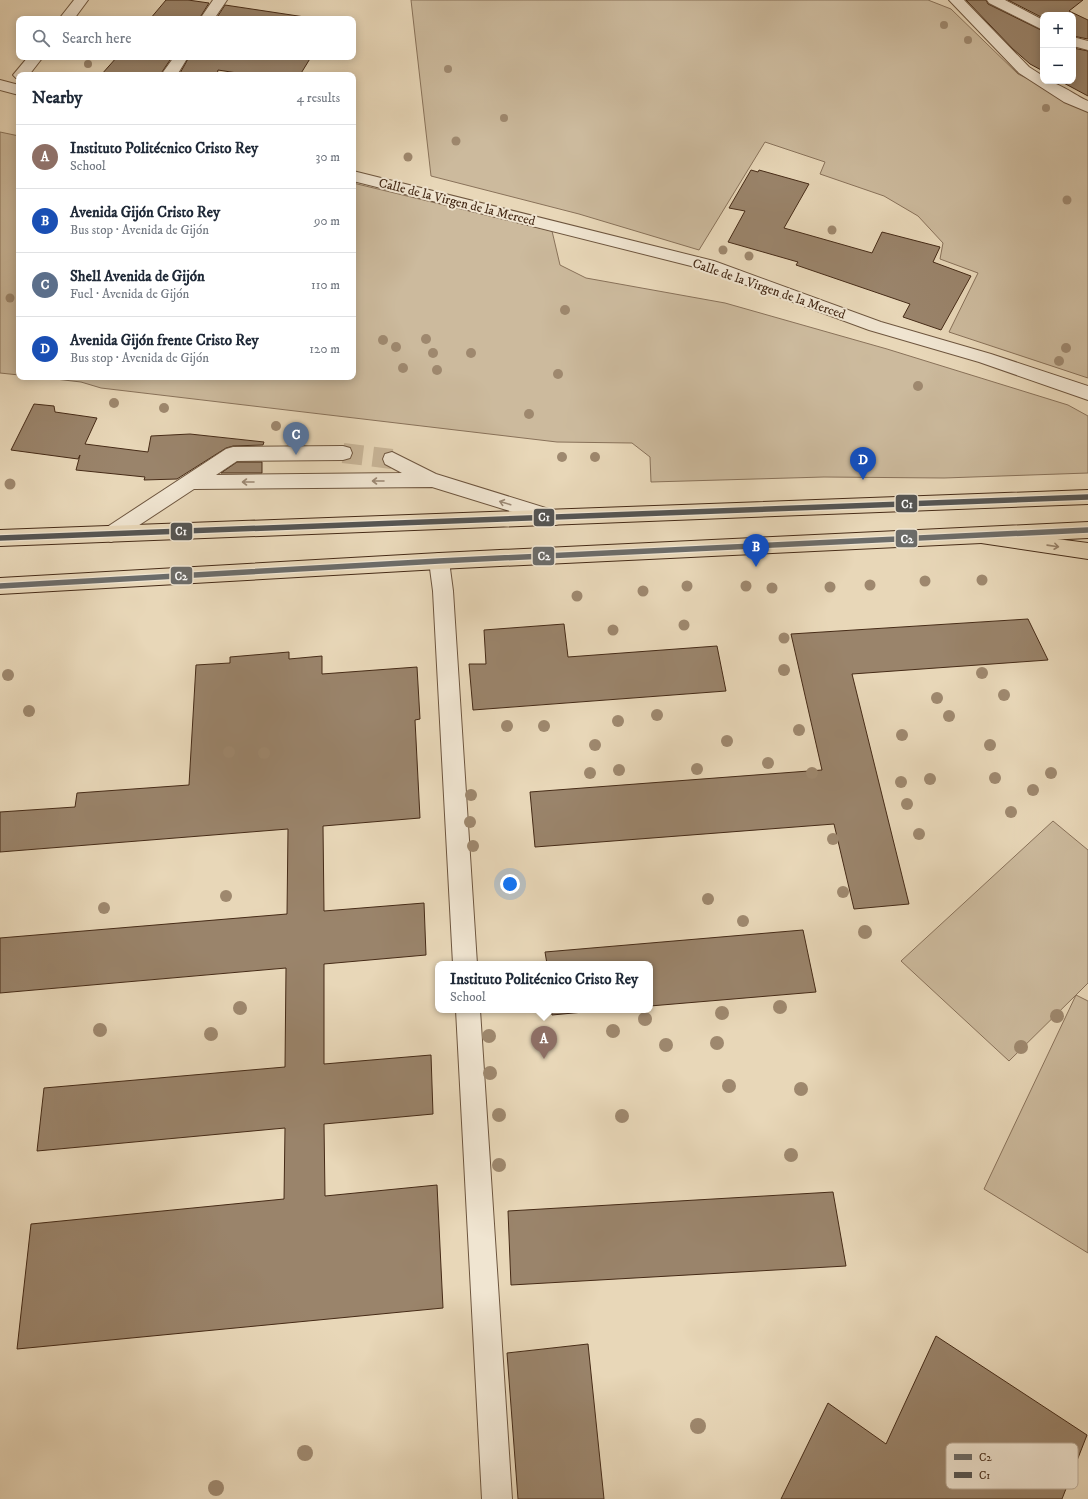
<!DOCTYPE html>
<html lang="en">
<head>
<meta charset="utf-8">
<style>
	:root { --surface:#fff; --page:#f6f6f7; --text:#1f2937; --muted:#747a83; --line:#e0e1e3; --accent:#b45309 }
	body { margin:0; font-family:"IM FELL DW Pica",serif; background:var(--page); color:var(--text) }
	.controls { position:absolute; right:12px; top:12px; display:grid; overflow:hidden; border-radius:8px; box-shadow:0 2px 10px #0003 }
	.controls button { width:36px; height:36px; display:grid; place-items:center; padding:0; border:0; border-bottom:1px solid var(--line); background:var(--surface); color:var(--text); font:20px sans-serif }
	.you { position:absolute; left:510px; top:884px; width:14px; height:14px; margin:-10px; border:3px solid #fff; border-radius:50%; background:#1a73e8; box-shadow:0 0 0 6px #1a73e833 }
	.badge { display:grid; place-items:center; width:26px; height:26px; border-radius:50%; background:var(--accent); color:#fff; font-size:13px; font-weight:700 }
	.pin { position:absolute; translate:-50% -33px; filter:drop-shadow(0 1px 2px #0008) }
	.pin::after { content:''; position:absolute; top:21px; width:14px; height:12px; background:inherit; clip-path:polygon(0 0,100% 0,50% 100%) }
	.popup { position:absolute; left:435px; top:961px; width:218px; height:52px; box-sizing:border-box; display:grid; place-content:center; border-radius:8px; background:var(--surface); filter:drop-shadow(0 1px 3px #0005); font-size:13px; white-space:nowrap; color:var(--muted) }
	.popup b { font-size:15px; color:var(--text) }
	.popup::after { content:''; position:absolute; left:50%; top:100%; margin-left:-8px; border:8px solid transparent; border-top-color:var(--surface) }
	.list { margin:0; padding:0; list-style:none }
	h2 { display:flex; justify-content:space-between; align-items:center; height:52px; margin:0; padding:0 16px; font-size:17px }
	h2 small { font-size:13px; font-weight:400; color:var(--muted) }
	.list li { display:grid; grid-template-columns:26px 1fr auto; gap:12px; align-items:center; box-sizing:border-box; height:64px; padding:0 16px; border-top:1px solid var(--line) }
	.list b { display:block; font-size:15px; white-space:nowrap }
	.list p { margin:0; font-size:13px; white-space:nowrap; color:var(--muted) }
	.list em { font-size:13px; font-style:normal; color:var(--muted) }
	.icon { flex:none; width:22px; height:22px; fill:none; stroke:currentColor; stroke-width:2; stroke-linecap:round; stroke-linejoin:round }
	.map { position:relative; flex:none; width:1088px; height:1499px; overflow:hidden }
	.search { position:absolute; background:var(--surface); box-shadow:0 2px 10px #0003; left:16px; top:16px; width:340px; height:44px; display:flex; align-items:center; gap:10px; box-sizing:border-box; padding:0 14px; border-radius:8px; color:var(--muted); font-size:15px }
	.panel { position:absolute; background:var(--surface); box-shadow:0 2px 10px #0003; left:16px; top:72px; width:340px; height:308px; border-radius:8px }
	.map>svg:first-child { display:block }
</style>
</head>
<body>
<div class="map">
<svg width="1088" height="1499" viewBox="0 0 1088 1499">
	<rect width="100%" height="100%" fill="#e8d7b8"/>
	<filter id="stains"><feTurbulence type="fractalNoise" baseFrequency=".005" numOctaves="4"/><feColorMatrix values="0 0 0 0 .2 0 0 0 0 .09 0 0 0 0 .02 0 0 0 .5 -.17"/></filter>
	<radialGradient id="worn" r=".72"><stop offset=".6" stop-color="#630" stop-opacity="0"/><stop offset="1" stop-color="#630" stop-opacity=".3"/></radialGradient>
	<!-- green -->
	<path fill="#ccba9d" stroke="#89725a" d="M411 0H928L951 9 1018 74 1088 108V378L949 332 978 273 940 259 943 243 918 216 884 196 820 174 825 162 765 142 699 250 579 214 431 176Z
		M0 132 19 136V375L0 373Z
		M353 183 552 231 560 265 586 278 725 303 887 349 1068 405 1088 416V473L944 478 824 477 651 482 650 457 632 443 557 442 101 388 81 382 38 377H353Z
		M1053 821 1088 850V983L1076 995 1088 1001V1253L984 1189 1076 995 1009 1061 901 961Z"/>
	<!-- building -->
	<path fill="#9a846b" stroke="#462b17" d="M166 0H188L209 3 199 19H150Z
		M966 0H986L988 4 1043 31V71L1030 64 1013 49Z
		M1008 0H1083L1069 11 1088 20V39L1073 36V15H1043V18Z
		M225 5 318 19H216Z
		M1073 48 1088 51V96L1060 81H1073Z
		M117 57H172L160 75H101Z
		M189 57H311L300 75H250L218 70 217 75H179Z
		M751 170 758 172 759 170 809 184 784 228 872 253 882 232 940 247 933 262 971 276 941 330 903 317 910 304 796 265 798 262 728 242 745 211 729 208Z
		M34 404 54 406 55 412 97 418 85 444 148 452 151 436 190 434 264 442 263 445 233 446 226 448 177 479 144 480 145 477 76 470 80 455 78 459 11 450Z
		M237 462H262V473H221Z
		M1028 619 1048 660 852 674 909 904 854 909 834 824 535 847 530 792 822 770 791 634Z
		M564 624 568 657 717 646 726 691 473 710 469 664H486L484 630Z
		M289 652V659L322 656V674L417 667 420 719 415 720 420 818 323 826 324 911 424 903 426 955 324 964V1064L431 1055 433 1114 324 1124 325 1196 437 1185 443 1308 17 1349 31 1224 284 1199 285 1128 37 1151 44 1088 285 1067 286 968 0 993V938L287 914 288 829 0 852V812L75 807 77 793 189 785 196 665 230 663V657Z
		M803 930 816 992 650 1006V964H547L545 952Z
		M551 1010H605L552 1015Z
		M833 1192 846 1266 511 1285 508 1211Z
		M936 1336 1087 1435 1062 1499H781L828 1403 886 1444Z
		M588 1344 604 1499H518L507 1353Z"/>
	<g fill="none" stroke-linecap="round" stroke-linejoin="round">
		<!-- minor-tunnel -->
		<path stroke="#c8b598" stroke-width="20" stroke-dasharray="20 10" stroke-linecap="butt" d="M343 453 392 459"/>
		<defs>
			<path id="minor" d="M74 0H88L74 19H59Z
				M213 0H227L214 19H200Z
				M949 0H964L1029 67 1043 76V81C1058 81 1074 95 1088 101V112L1064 102 1019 73Z
				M987 0H1005L1043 20V30L989 3Z
				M1073 37 1088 41V50L1073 46Z
				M28 57H43L29 75H19V79L16 78 13 75Z
				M174 57H188L177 75H161Z
				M0 80 19 85V95L0 90Z
				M353 171 714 261 881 322 991 354 1088 386V400L979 362 869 330 703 269 353 181Z
				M343 446 350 448 352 453 350 458 343 460 237 461 216 475 402 473 385 464 383 459 385 454 392 452 436 474 562 513 565 518 562 523 555 525 432 487 194 489 118 539 111 542 104 539 101 534 104 529 226 449 233 447Z
				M439 553 446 555 449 561 453 591 477 964H453L433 591 429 561 432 555Z
				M456 1010H480L512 1499H482Z"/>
			<path id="major" d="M988 530 1088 543V559L981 543 978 538 981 533Z"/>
			<path id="highway" d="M1088 490V504L0 546V530Z
				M1088 522V538L439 569 0 594V578L439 553Z"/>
		</defs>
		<!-- minor casing -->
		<use href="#minor" stroke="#6e563f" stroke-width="2"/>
		<!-- major casing -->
		<use href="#major" stroke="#462b17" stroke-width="2"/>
		<!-- highway casing -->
		<use href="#highway" stroke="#462b17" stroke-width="2"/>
		<!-- minor -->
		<use href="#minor" fill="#f0e5d1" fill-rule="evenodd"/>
		<!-- major -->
		<use href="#major" fill="#e8d7b8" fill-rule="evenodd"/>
		<!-- highway -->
		<use href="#highway" fill="#e8d7b8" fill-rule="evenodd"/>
		<defs>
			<path id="bus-1" d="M0 586 439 561 1088 530"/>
			<path id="bus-2" d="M0 538 1088 497"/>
		</defs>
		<!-- bus-1 casing -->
		<use href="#bus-1" stroke="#f0e5d1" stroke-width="8"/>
		<!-- bus-2 casing -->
		<use href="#bus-2" stroke="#f0e5d1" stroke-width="8"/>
		<!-- bus-1 -->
		<use href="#bus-1" stroke="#6c6c69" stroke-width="5.5"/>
		<!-- bus-2 -->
		<use href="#bus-2" stroke="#555553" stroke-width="5.5"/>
	</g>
	<!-- trees -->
	<g fill="#9e886e">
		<circle cx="944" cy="25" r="4"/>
		<circle cx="968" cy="40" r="4"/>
		<circle cx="88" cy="64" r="4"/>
		<circle cx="448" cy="69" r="4"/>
		<circle cx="1046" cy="108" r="4"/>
		<circle cx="504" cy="118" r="4"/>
		<circle cx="456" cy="141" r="4.5"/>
		<circle cx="408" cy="157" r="4.5"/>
		<circle cx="1067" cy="200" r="4.5"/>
		<circle cx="832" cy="230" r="4.5"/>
		<circle cx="723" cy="250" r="4.5"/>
		<circle cx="749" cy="256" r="4.5"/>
		<circle cx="10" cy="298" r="4.5"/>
		<circle cx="565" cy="310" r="5"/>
		<circle cx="426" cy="339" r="5"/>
		<circle cx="383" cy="340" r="5"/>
		<circle cx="396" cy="347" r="5"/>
		<circle cx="1066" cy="348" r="5"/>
		<circle cx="433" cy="353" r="5"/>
		<circle cx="471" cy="353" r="5"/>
		<circle cx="1059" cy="361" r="5"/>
		<circle cx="403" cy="368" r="5"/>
		<circle cx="437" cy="370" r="5"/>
		<circle cx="558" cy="374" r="5"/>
		<circle cx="918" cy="386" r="5"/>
		<circle cx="114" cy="403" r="5"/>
		<circle cx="164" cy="408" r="5"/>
		<circle cx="529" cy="414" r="5"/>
		<circle cx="276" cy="426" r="5"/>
		<circle cx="562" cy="457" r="5"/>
		<circle cx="595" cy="457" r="5"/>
		<circle cx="10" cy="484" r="5.5"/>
		<circle cx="982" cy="580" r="5.5"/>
		<circle cx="925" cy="581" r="5.5"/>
		<circle cx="870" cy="585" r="5.5"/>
		<circle cx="687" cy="586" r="5.5"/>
		<circle cx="746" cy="586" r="5.5"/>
		<circle cx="830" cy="587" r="5.5"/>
		<circle cx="772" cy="588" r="5.5"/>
		<circle cx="643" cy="591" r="5.5"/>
		<circle cx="577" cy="596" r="5.5"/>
		<circle cx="684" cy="625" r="5.5"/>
		<circle cx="613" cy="630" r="5.5"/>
		<circle cx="784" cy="638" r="5.5"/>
		<circle cx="784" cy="670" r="6"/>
		<circle cx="982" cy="673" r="6"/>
		<circle cx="8" cy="675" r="6"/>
		<circle cx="1004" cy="695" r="6"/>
		<circle cx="937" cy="698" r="6"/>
		<circle cx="29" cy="711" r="6"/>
		<circle cx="657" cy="715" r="6"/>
		<circle cx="949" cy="716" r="6"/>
		<circle cx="618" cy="721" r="6"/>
		<circle cx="507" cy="726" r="6"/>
		<circle cx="544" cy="726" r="6"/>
		<circle cx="799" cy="730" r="6"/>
		<circle cx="902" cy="735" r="6"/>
		<circle cx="727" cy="741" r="6"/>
		<circle cx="595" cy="745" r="6"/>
		<circle cx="990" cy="745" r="6"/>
		<circle cx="229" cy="752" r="6"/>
		<circle cx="264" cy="753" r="6"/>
		<circle cx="768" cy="763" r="6"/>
		<circle cx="697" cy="769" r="6"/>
		<circle cx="619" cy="770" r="6"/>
		<circle cx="590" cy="773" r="6"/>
		<circle cx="812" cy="773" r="6"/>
		<circle cx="1051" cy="773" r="6"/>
		<circle cx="995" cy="778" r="6"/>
		<circle cx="930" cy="779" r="6"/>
		<circle cx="901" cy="782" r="6"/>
		<circle cx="1033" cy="790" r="6"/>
		<circle cx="471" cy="795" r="6"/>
		<circle cx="907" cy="804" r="6"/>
		<circle cx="1011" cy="812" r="6"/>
		<circle cx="470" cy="822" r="6"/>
		<circle cx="919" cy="834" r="6"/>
		<circle cx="833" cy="839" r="6"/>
		<circle cx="473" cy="846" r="6"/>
		<circle cx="843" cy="892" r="6"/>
		<circle cx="226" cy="896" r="6"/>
		<circle cx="708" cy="899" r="6"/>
		<circle cx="104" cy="908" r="6"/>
		<circle cx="743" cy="921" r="6"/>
		<circle cx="865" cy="932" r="7"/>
		<circle cx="780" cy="1007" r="7"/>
		<circle cx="240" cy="1008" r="7"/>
		<circle cx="722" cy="1013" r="7"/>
		<circle cx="1057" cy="1016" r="7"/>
		<circle cx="645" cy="1019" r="7"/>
		<circle cx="100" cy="1030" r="7"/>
		<circle cx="613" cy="1031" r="7"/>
		<circle cx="211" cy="1034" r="7"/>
		<circle cx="489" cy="1036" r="7"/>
		<circle cx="717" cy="1043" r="7"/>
		<circle cx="666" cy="1045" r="7"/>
		<circle cx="1021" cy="1047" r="7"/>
		<circle cx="490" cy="1073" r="7"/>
		<circle cx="729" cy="1086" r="7"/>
		<circle cx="801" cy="1089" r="7"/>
		<circle cx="499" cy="1115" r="7"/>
		<circle cx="622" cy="1116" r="7"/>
		<circle cx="791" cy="1155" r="7"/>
		<circle cx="499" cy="1165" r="7"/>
		<circle cx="698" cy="1426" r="8"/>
		<circle cx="305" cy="1453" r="8"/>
		<circle cx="216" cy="1488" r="8"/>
	</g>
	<!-- one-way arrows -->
	<defs><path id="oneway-shaft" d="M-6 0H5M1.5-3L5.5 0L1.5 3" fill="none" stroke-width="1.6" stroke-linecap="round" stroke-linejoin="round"/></defs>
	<g stroke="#9b8874">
		<use href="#oneway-shaft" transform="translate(378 481) rotate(180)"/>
		<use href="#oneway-shaft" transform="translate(248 482) rotate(180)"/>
		<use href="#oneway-shaft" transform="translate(505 503) rotate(-163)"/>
	</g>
	<use stroke="#978168" href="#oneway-shaft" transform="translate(1053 546) rotate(8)"/>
	<g text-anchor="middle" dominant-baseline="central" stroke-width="4" stroke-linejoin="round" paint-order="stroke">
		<!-- far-street labels -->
		<g font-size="13" fill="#462b17" stroke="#f0e5d1">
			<text transform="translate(457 202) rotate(14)">Calle de la Virgen de la Merced</text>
			<text transform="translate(769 289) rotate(19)">Calle de la Virgen de la Merced</text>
		</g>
	</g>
	<!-- legend -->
	<rect x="946" y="1443" width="132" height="46" rx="6" fill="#f0e5d1" stroke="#bdad99" stroke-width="1"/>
	<rect x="954" y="1454" width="18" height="6" fill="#6c6c69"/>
	<rect x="954" y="1472" width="18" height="6" fill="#555553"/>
	<g font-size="11" fill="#462b17">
		<text x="979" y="1461">C2</text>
		<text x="979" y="1479">C1</text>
	</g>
	<g stroke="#f0e5d1" stroke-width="1.5">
		<rect x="895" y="494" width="23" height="19" rx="4" fill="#555553"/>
		<rect x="533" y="508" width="22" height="19" rx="4" fill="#555553"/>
		<rect x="170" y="522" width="23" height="19" rx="4" fill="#555553"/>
		<rect x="895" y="529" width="23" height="19" rx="4" fill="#6c6c69"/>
		<rect x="532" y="546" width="23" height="20" rx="4" fill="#6c6c69"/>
		<rect x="170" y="566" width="23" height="19" rx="4" fill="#6c6c69"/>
	</g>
	<g font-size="11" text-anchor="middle" font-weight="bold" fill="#fff">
		<text x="907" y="508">C1</text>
		<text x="544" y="521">C1</text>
		<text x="181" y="535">C1</text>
		<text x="907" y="543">C2</text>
		<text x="544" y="560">C2</text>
		<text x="181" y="580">C2</text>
	</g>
	<rect width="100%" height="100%" filter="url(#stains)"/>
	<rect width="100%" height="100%" fill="url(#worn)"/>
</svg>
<div class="controls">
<button>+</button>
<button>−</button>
</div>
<div class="you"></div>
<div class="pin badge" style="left:544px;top:1059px;background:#8d6e63">A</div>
<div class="popup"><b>Instituto Politécnico Cristo Rey</b>School</div>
<div class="pin badge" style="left:756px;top:567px;background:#1a4fb4">B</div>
<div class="pin badge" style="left:296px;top:455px;background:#5c6f8a">C</div>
<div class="pin badge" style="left:863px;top:480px;background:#1a4fb4">D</div>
<div class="search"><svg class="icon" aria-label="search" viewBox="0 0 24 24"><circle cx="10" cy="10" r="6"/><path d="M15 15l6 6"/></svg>Search here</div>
<section class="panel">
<h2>Nearby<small>4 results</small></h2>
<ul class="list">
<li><span class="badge" style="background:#8d6e63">A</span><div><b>Instituto Politécnico Cristo Rey</b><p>School</p></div><em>30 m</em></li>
<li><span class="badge" style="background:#1a4fb4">B</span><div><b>Avenida Gijón Cristo Rey</b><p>Bus stop · Avenida de Gijón</p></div><em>90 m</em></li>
<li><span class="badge" style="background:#5c6f8a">C</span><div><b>Shell Avenida de Gijón</b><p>Fuel · Avenida de Gijón</p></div><em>110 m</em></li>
<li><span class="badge" style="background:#1a4fb4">D</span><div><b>Avenida Gijón frente Cristo Rey</b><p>Bus stop · Avenida de Gijón</p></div><em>120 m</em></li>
</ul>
</section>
</div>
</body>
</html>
